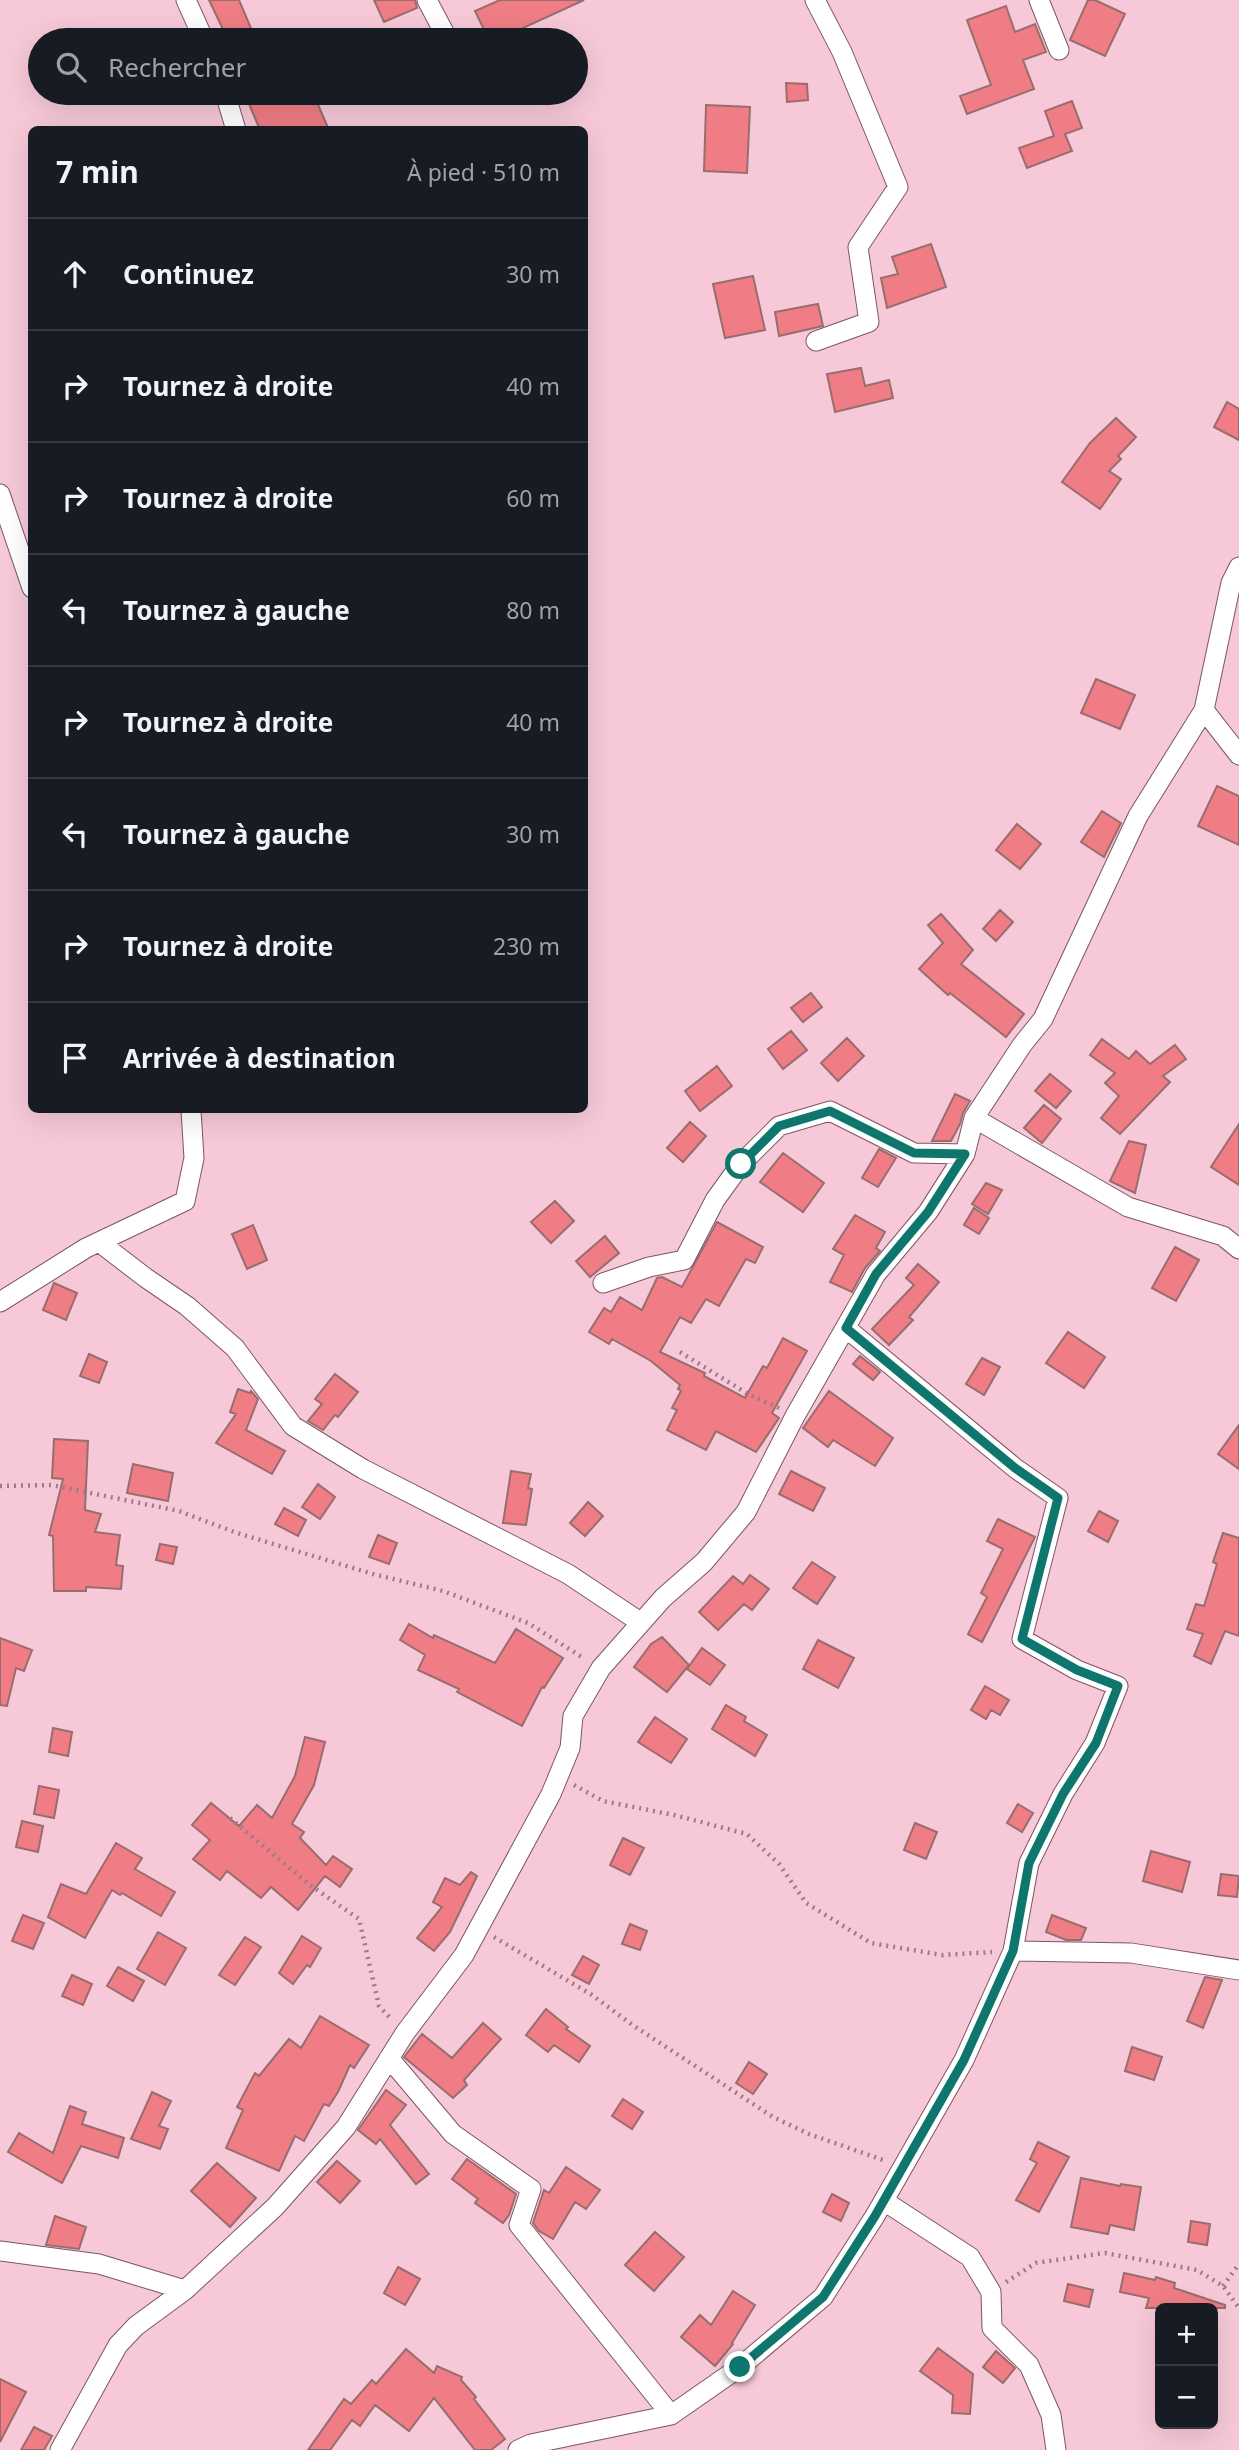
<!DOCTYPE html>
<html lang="fr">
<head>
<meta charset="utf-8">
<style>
	:root { --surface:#171b24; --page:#20242c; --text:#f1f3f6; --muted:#9ea1a6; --line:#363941 }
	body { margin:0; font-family:"Noto Sans",sans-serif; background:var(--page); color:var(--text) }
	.controls { position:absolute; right:21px; bottom:21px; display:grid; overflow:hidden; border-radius:10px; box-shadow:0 7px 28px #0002 }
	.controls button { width:63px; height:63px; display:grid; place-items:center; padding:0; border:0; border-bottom:2px solid var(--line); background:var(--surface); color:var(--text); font:35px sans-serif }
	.stop { position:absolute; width:21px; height:21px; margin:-16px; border:5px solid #0f766e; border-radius:50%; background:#fff }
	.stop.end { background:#0f766e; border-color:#fff; box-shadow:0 2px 7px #0008 }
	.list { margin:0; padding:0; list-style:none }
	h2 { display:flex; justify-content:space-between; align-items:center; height:91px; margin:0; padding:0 28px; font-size:30px }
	h2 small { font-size:23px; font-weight:400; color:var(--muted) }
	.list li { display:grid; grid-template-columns:46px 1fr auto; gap:21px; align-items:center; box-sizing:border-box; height:112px; padding:0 28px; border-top:2px solid var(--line) }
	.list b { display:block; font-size:26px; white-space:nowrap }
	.list em { font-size:23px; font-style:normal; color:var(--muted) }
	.icon { flex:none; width:38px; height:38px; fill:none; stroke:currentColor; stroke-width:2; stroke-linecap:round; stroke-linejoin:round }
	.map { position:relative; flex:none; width:1239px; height:2450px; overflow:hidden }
	.search { position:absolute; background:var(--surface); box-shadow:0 7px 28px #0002; left:28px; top:28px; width:560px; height:77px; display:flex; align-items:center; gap:18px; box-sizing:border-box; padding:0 24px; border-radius:38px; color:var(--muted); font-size:26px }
	.panel { position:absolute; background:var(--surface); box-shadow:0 7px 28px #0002; left:28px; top:126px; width:560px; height:987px; border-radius:10px }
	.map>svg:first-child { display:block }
</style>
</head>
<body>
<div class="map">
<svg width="1239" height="2450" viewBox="0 0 1239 2450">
	<rect width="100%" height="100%" fill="#f7c9d8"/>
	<!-- building -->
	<path fill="#f07d85" stroke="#986d6e" stroke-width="2" d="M209 0H239L256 40H228Z
		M374 0H415L417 8 384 22Z
		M500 0H584L497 40H489L475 11Z
		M1088 0H1095L1125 14 1105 56 1070 40Z
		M1006 6 1015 32 1035 24 1046 52 1023 60 1034 89 967 114 960 96 991 85 967 20Z
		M786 83 807 84 808 100 787 102Z
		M262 93H293L295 99 313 93 329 130H260L247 99Z
		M1072 101 1082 128 1065 134 1072 151 1027 168 1019 148 1054 136 1045 111Z
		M706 105 750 107 747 173 704 171Z
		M931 244 946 287 887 308 881 278 898 274 892 257Z
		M753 276 765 330 725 338 713 284Z
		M818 304 823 326 779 336 775 312Z
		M861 368 865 386 889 380 893 398 835 412 827 374Z
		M1227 402 1239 409V440L1214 427Z
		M1116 418 1136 437 1118 456 1121 459 1109 471 1121 479 1100 509 1062 482 1090 443Z
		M1096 679 1135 695 1120 729 1081 713Z
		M1217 786 1239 796V845L1198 826Z
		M1102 811 1121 823 1104 857 1081 842Z
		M1017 824 1041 844 1020 869 996 850Z
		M1000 910 1013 922 996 941 983 929Z
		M941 914 973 950 961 964 1024 1014 1006 1037 950 993 948 995 919 969 943 943 928 925Z
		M811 993 822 1007 803 1022 791 1008Z
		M791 1031 807 1050 783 1069 768 1049Z
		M847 1038 864 1056 838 1081 821 1063Z
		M1102 1039 1129 1059 1136 1051 1150 1064 1175 1045 1186 1059 1163 1076 1170 1082 1120 1134 1101 1118 1119 1096 1105 1083 1115 1073 1090 1055Z
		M717 1066 732 1086 700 1111 685 1091Z
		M1050 1074 1071 1091 1056 1108 1035 1091Z
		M955 1094 970 1101 963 1113 960 1124 951 1141H932Z
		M1044 1105 1061 1119 1042 1143 1024 1128Z
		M690 1122 706 1136 683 1162 667 1148Z
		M1239 1124V1185L1211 1167Z
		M1129 1141 1146 1145 1135 1193 1110 1181Z
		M879 1149 896 1158 878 1187 862 1178Z
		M783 1153 824 1183 803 1212 760 1182Z
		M986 1183 1002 1190 988 1214 972 1204Z
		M555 1201 574 1221 551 1243 531 1222Z
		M974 1208 989 1218 979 1234 964 1225Z
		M855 1215 885 1232 876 1248 880 1251 865 1268 852 1292 830 1282 844 1255 833 1249Z
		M717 1222 763 1247 755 1263 746 1259 719 1306 706 1299 691 1323 680 1317 660 1352 705 1373 704 1376 745 1398 763 1366 767 1368 783 1338 807 1351 772 1413 779 1418 756 1452 716 1431 706 1450 667 1430 677 1410 672 1408 681 1391 678 1389 680 1385 651 1361 612 1339 609 1344 589 1332 604 1308 611 1312 620 1297 642 1310 657 1278 662 1277 682 1287Z
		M253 1225 267 1260 247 1269 232 1234Z
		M605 1236 619 1253 590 1277 576 1261Z
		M1175 1247 1199 1260 1176 1301 1152 1288Z
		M918 1264 939 1282 909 1317 913 1320 889 1345 872 1329 914 1285 906 1278Z
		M54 1283 77 1293 66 1320 43 1310Z
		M1068 1332 1105 1357 1084 1388 1046 1363Z
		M89 1354 107 1362 99 1383 80 1376Z
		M860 1356 880 1372 873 1380 853 1364Z
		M982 1358 1000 1367 984 1395 966 1384Z
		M335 1374 358 1392 338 1417 335 1415 323 1430 308 1421 322 1404 315 1399Z
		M238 1389 250 1393 251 1391 258 1399 246 1430 285 1451 272 1474 216 1443 236 1414 230 1412Z
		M829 1391 893 1438 875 1466 833 1440 828 1447 803 1428Z
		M1239 1425V1469L1218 1454Z
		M54 1439 88 1441 85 1510 101 1514 95 1532 120 1535 116 1565 123 1566 121 1589 86 1587V1591H54L53 1536 49 1535 63 1479 52 1478Z
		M133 1464 173 1473 168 1501 127 1493Z
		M511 1471 531 1474 528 1488 532 1489 526 1525 503 1523Z
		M791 1471 825 1488 813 1511 779 1494Z
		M318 1484 335 1497 320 1519 302 1507Z
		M588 1502 603 1516 585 1536 570 1523Z
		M284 1508 306 1520 298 1536 275 1524Z
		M1099 1511 1118 1521 1108 1542 1088 1531Z
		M998 1519 1035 1537 982 1642 968 1634 987 1597 981 1593 1003 1549 987 1541Z
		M1223 1533 1239 1538V1636L1225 1631 1211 1664 1194 1656 1203 1634 1187 1629 1196 1604 1204 1606 1217 1564 1213 1562Z
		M378 1535 397 1543 389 1564 369 1557Z
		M160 1544 177 1547 173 1564 156 1560Z
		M812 1562 835 1577 817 1604 793 1588Z
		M750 1575 769 1589 752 1610 744 1604 718 1630 699 1612 733 1576 743 1584Z
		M409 1624 433 1638 434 1635 495 1663 516 1629 563 1658 544 1688 542 1687 522 1726 457 1692 459 1689 418 1670 425 1655 400 1640Z
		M662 1637 689 1665 667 1692 634 1667 651 1644Z
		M0 1638 32 1650 24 1671 16 1668 7 1706 0 1705Z
		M818 1640 854 1658 838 1688 803 1669Z
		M702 1648 725 1665 710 1685 687 1669Z
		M985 1686 1009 1700 1000 1715 991 1710 986 1719 971 1710Z
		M726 1705 746 1717 744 1721 767 1735 755 1756 712 1729Z
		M655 1717 687 1739 671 1763 638 1742Z
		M53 1728 72 1732 68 1756 49 1752Z
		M305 1737 325 1742 314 1785 292 1824 304 1832 300 1838 326 1865 333 1856 352 1869 340 1887 325 1876 298 1910 271 1887 261 1898 227 1871 220 1880 193 1859 210 1840 192 1825 211 1803 239 1826 257 1805 272 1818 295 1776Z
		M39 1786 59 1790 54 1818 34 1814Z
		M1018 1804 1033 1813 1022 1832 1007 1823Z
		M22 1821 43 1826 38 1852 16 1847Z
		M915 1823 937 1832 926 1859 904 1850Z
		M623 1838 644 1848 630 1875 610 1865Z
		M116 1843 142 1858 135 1869 175 1892 161 1916 122 1893 120 1895 112 1890 85 1938 48 1917 61 1884 86 1894Z
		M1151 1851 1190 1862 1182 1892 1143 1881Z
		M471 1872 477 1876 450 1932 434 1951 417 1938 442 1907 433 1902 445 1878 460 1885Z
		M1221 1874 1239 1876 1237 1897 1218 1895Z
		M23 1915 44 1923 33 1949 12 1941Z
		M1052 1915 1086 1928 1081 1940H1066L1046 1932Z
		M630 1924 647 1931 640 1950 622 1944Z
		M158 1932 186 1948 165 1985 137 1969Z
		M302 1936 321 1948 310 1967 307 1965 293 1984 279 1973Z
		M245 1937 261 1947 235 1985 219 1975Z
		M583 1956 599 1965 589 1984 572 1975Z
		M118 1967 144 1981 133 2001 107 1986Z
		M72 1975 92 1984 83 2005 62 1996Z
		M1205 1977 1222 1980 1203 2028 1187 2021Z
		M546 2009 568 2027 566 2029 590 2046 579 2062 554 2045 548 2052 526 2035Z
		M320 2016 369 2045 354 2068 350 2065 338 2092 329 2106 324 2104 304 2141 295 2136 279 2171 226 2148 243 2110 237 2107 255 2073 259 2076 289 2039 301 2048Z
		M483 2023 501 2039 464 2080 467 2085 453 2098 404 2057 422 2034 452 2058Z
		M1132 2047 1162 2057 1154 2080 1125 2071Z
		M749 2062 767 2074 753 2094 736 2083Z
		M386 2090 406 2105 390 2125 429 2174 416 2184 380 2139 376 2144 358 2130Z
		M152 2092 171 2101 159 2126 168 2129 160 2149 131 2139Z
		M623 2099 643 2112 632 2129 612 2116Z
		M70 2106 86 2112 82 2124 124 2138 118 2158 81 2146 62 2183 8 2152 19 2133 53 2153Z
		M1038 2142 1069 2157 1039 2212 1016 2200 1037 2163 1030 2159Z
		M467 2159 516 2194 509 2215 503 2223 475 2203 478 2199 452 2179Z
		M337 2161 360 2181 340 2203 317 2182Z
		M217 2163 256 2198 230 2227 191 2191Z
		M566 2167 600 2190 586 2209 575 2202 553 2239 539 2231 533 2223 544 2190 549 2193Z
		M1081 2178 1120 2186 1121 2184 1141 2187 1134 2230 1110 2225 1108 2234 1071 2227Z
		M832 2194 849 2203 841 2221 823 2212Z
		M55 2216 86 2227 79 2249 46 2245Z
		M1191 2221 1210 2224 1207 2245 1188 2242Z
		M655 2232 684 2257 654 2291 625 2265Z
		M398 2267 420 2279 405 2305 384 2293Z
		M1124 2273 1155 2280 1156 2277 1175 2283 1174 2288 1225 2305V2308H1146L1149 2298 1120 2292Z
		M1068 2284 1093 2290 1089 2307 1064 2301Z
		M733 2291 755 2305 732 2343 733 2344 715 2366 681 2337 700 2315 711 2325Z
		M938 2348 973 2374 970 2414 952 2413 953 2395 920 2371Z
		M406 2349 434 2373 437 2366 462 2377 461 2380 476 2397 474 2399 505 2439 491 2450H475L434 2398 409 2431 375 2405 360 2426 352 2420 330 2450H308L344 2399 351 2404 372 2380 376 2384Z
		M996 2351 1015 2368 1003 2383 983 2367Z
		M0 2379 26 2392 0 2442Z
		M34 2427 52 2436 44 2450H21Z"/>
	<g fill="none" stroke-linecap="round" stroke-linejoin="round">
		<defs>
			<path id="street" d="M186 0 204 40
				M427 0 448 40
				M815 0 842 52 898 187 858 247 869 322 816 341
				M1039 0 1059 50
				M225 93 236 130
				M0 494 32 588
				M1204 710 1239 755
				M974 1118 1128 1207 1223 1236 1239 1249
				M99 1242 146 1278 187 1306 235 1348 293 1426 363 1469 568 1574 640 1622
				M603 1283 649 1267 684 1260 715 1200 741 1164 779 1126 830 1111 914 1153 965 1154
				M0 1302 86 1248 185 1201 194 1158 191 1110
				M846 1328 1015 1468 1058 1498 1022 1639 1077 1670 1118 1686 1095 1743 1063 1794 1029 1863 1013 1951
				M389 2058 453 2134 531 2189 519 2225 671 2415
				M884 2201 970 2257 991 2292 992 2328 1029 2365 1051 2415 1056 2450
				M0 2251 99 2264 185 2290
				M60 2450 118 2345 136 2326 185 2290 275 2207 346 2127 405 2033 464 1955 551 1794 570 1748 573 1716 601 1668 663 1598 704 1562 746 1512 795 1416 876 1274 928 1212 965 1154 974 1118 1022 1045 1043 1019 1138 816 1204 710 1231 583 1239 567
				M518 2450 531 2444 671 2415 740 2367 823 2297 875 2216 964 2060 1013 1951 1131 1953 1239 1970"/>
		</defs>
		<!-- street casing -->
		<use href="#street" stroke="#7c5563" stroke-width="21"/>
		<!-- path -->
		<path stroke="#9b7b86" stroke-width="4.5" stroke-dasharray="2 5" stroke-linecap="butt" d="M680 1352 748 1394 779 1408
			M0 1486 51 1485 179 1511 237 1533 373 1574 443 1591 528 1623 585 1659
			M574 1785 603 1801 674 1815 747 1834 779 1864 806 1903 871 1943 942 1955 992 1952
			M230 1818 310 1885 359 1919 379 2006 392 2020
			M494 1937 592 1995 634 2026 773 2117 809 2134 886 2161
			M1006 2282 1036 2263 1105 2253 1197 2270 1223 2286 1239 2308
			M1223 2286 1239 2264"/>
		<!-- street -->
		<use href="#street" stroke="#fff" stroke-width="19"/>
	</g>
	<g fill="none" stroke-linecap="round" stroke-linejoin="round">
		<!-- route -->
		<path stroke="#0f766e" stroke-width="9" d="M740 2367 823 2297 875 2216 964 2060 1013 1951 1029 1863 1063 1794 1096 1743 1118 1686 1077 1670 1022 1639 1058 1498 1015 1468 846 1328 876 1274 928 1212 965 1154 914 1153 830 1111 779 1126 741 1164"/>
	</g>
</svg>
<div class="controls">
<button>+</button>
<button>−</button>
</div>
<div class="stop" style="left:741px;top:1164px"></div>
<div class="stop end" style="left:740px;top:2367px"></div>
<div class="search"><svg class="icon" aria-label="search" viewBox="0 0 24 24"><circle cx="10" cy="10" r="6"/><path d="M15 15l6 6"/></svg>Rechercher</div>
<section class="panel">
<h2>7 min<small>À pied · 510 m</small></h2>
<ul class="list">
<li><svg class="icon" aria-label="ahead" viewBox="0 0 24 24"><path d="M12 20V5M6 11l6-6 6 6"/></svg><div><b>Continuez</b></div><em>30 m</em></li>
<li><svg class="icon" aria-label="right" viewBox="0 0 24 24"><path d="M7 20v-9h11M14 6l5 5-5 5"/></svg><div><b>Tournez à droite</b></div><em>40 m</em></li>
<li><svg class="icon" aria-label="right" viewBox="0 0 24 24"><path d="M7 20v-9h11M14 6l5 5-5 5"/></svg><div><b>Tournez à droite</b></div><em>60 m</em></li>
<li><svg class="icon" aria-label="left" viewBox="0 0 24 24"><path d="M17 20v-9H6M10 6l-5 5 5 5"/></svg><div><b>Tournez à gauche</b></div><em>80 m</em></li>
<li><svg class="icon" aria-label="right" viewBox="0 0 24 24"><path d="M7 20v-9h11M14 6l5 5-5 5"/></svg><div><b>Tournez à droite</b></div><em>40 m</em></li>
<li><svg class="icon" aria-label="left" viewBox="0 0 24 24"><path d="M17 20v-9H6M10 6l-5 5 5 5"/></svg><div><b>Tournez à gauche</b></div><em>30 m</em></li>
<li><svg class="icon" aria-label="right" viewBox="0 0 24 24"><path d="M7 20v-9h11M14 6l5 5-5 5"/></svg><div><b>Tournez à droite</b></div><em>230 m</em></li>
<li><svg class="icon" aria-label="arrive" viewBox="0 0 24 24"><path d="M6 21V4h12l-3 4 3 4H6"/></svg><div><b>Arrivée à destination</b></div></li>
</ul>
</section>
</div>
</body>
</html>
